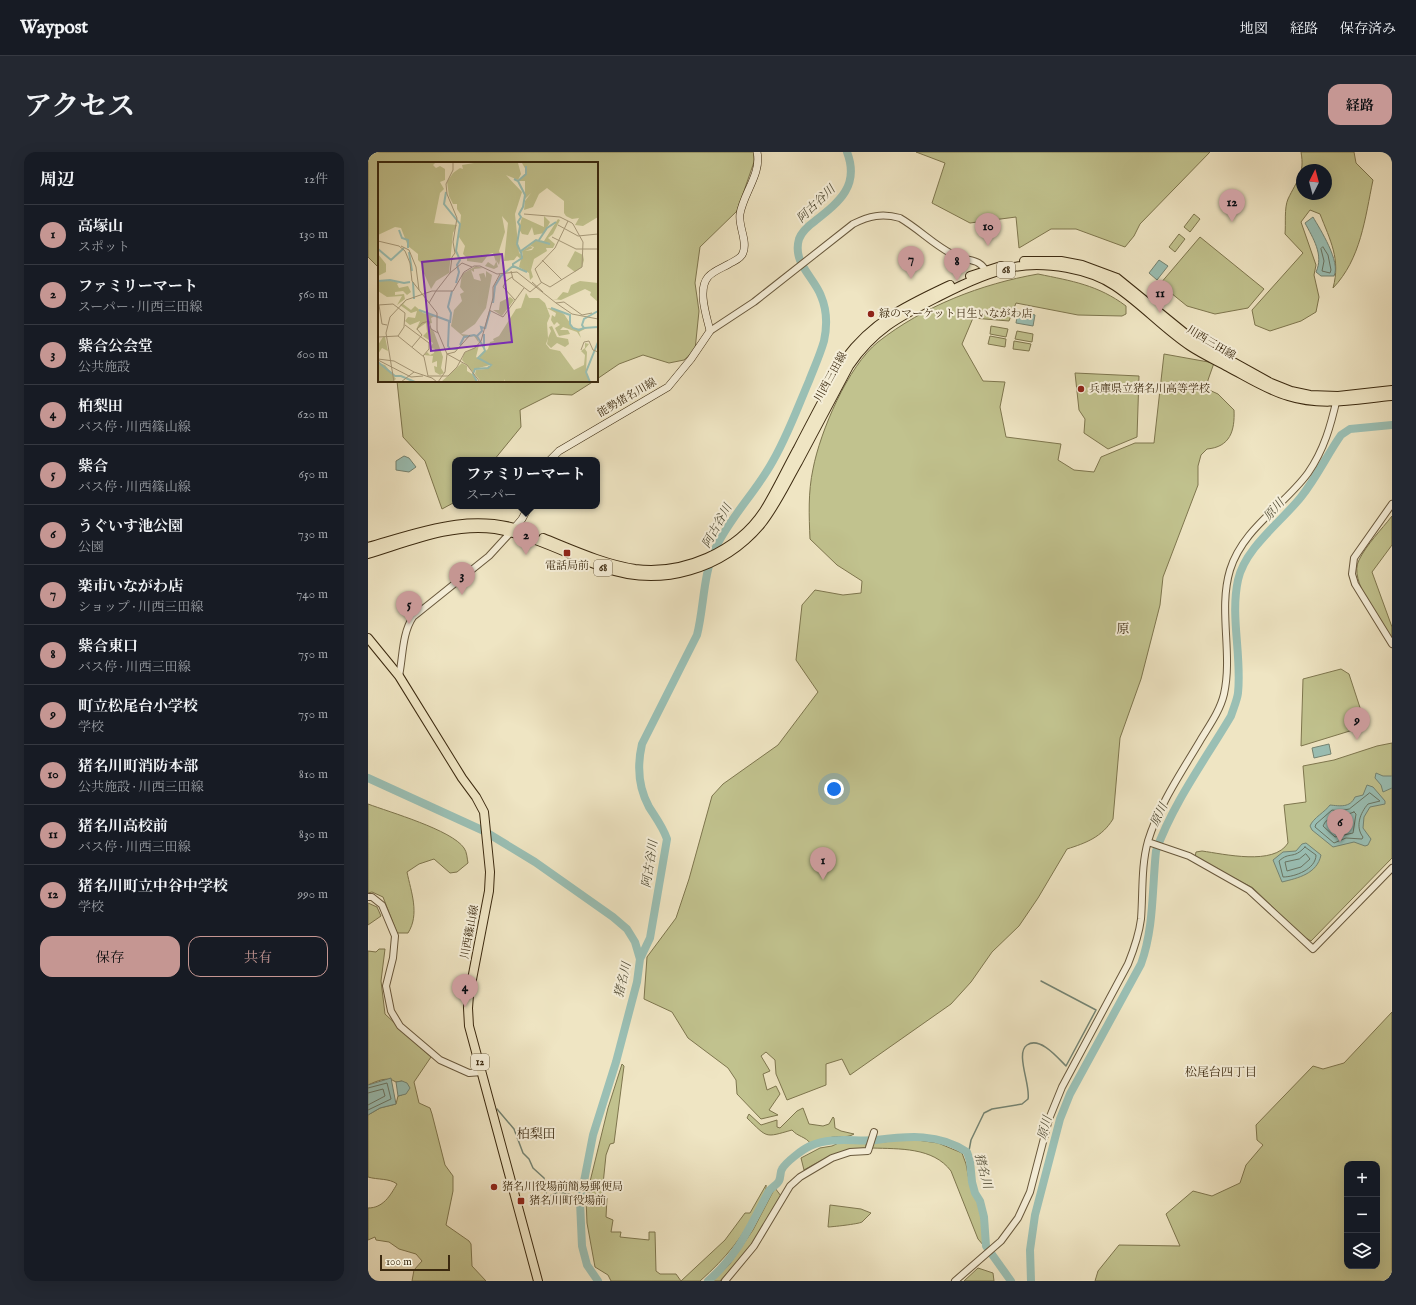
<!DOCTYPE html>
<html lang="ja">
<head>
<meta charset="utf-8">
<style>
	:root { --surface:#171b24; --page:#242831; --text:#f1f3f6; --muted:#9ea1a6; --line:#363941; --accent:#c59692 }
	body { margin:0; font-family:"IM FELL English","Noto Serif JP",serif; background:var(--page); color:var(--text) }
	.controls { position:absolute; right:12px; bottom:12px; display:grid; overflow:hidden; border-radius:8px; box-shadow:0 4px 16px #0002 }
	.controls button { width:36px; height:36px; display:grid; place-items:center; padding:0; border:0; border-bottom:1px solid var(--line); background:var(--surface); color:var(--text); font:20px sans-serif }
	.compass { position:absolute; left:928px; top:12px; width:36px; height:36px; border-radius:50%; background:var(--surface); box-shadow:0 4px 16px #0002; rotate:6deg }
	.scale { position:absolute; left:12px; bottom:10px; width:70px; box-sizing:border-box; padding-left:4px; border:2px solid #3b290f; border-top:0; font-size:11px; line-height:14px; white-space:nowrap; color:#3b290f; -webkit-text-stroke:3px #f5eed8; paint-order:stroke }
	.you { position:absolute; left:466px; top:637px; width:14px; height:14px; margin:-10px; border:3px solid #fff; border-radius:50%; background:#1a73e8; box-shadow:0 0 0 6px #1a73e833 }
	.badge { display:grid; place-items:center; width:26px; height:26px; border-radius:50%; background:var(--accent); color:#111; font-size:13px; font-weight:700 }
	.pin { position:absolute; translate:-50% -33px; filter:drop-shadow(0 1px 2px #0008) }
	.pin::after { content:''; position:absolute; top:21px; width:14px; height:12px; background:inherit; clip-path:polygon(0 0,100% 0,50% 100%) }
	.popup { position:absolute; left:84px; top:305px; width:148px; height:52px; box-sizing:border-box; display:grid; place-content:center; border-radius:8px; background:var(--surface); filter:drop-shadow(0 1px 3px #0005); font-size:13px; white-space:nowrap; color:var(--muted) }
	.popup b { font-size:15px; color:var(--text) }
	.popup::after { content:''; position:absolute; left:50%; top:100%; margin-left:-8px; border:8px solid transparent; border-top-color:var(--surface) }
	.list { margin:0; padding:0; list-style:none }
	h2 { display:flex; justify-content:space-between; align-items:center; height:52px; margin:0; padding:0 16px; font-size:17px }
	h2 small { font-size:13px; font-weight:400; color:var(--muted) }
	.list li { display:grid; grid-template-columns:26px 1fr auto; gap:12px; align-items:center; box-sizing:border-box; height:60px; padding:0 16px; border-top:1px solid var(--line) }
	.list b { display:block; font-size:15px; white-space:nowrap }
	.list p { margin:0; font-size:13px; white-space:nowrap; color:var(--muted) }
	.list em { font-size:13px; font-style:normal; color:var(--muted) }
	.actions { display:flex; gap:8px; padding:12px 16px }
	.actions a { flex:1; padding:9px 0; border:1px solid var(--accent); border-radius:12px; text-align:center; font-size:14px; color:var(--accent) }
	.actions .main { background:var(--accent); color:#111 }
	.icon { flex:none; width:22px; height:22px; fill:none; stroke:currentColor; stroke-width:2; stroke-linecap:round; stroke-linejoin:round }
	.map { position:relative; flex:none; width:1024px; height:1129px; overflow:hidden; border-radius:12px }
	header { display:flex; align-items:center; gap:24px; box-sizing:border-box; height:56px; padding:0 20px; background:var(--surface); border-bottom:1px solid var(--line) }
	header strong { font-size:19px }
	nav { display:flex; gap:22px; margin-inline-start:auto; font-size:14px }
	.intro { display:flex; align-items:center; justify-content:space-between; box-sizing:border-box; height:96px; padding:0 24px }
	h1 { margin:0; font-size:28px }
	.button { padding:10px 18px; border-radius:12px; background:var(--accent); color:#111; font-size:14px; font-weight:700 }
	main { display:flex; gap:24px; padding:0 24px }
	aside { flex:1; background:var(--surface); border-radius:12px; box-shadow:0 4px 16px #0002 }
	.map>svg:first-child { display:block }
</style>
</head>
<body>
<header>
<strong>Waypost</strong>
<nav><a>地図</a><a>経路</a><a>保存済み</a></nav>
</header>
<div class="intro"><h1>アクセス</h1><a class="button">経路</a></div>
<main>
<aside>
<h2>周辺<small>12件</small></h2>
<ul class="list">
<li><span class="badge">1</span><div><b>高塚山</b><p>スポット</p></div><em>130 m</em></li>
<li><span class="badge">2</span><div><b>ファミリーマート</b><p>スーパー · 川西三田線</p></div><em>560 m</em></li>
<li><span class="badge">3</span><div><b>紫合公会堂</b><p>公共施設</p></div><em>600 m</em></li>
<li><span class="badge">4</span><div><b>柏梨田</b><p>バス停 · 川西篠山線</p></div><em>620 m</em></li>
<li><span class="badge">5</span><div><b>紫合</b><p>バス停 · 川西篠山線</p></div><em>650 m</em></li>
<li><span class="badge">6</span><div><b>うぐいす池公園</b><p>公園</p></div><em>730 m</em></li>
<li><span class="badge">7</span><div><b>楽市いながわ店</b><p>ショップ · 川西三田線</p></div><em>740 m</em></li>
<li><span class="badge">8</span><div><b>紫合東口</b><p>バス停 · 川西三田線</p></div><em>750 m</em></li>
<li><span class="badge">9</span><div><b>町立松尾台小学校</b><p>学校</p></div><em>750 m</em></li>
<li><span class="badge">10</span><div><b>猪名川町消防本部</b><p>公共施設 · 川西三田線</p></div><em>810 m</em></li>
<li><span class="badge">11</span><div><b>猪名川高校前</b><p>バス停 · 川西三田線</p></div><em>830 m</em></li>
<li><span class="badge">12</span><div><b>猪名川町立中谷中学校</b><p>学校</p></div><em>990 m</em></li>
</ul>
<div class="actions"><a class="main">保存</a><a>共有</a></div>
</aside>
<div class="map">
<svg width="1024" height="1129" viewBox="0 0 1024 1129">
	<rect width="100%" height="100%" fill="#efe5c3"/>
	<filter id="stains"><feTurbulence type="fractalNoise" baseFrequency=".005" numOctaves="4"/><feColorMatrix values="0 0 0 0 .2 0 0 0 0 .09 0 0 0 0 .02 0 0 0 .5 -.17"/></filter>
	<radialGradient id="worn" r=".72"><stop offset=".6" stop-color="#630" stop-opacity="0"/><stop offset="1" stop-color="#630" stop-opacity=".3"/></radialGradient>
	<!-- green -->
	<path fill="#c1c28e" stroke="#7e764e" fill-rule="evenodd" d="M0 0H386V10L369 59 332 95 327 131 331 159 327 198 316 208 301 211 275 203 251 212 229 227V11H11V116L0 105Z
		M548 0H842L772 72 766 84 757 95 708 77H683L651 96 648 65 602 71 564 51 577 11Z
		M933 0H986L988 11 1005 28C997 66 993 107 965 136 973 107 962 88 952 62L942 58 933 70 948 113 946 123 951 145 948 160 933 169 902 179 887 173 884 158 935 101 917 82C918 72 916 56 920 47 929 28 937 22 933 0ZM934 18H958V42H934Z
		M826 62 832 67 822 80 816 75Z
		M811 82 817 87 807 100 801 95Z
		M832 85 896 137 880 156 847 162 819 154 792 132Z
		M670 122C704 129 730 133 758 154V162L754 164 710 163 648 151 641 169 605 166 594 192 615 229 637 230 632 255 638 285 693 292 690 308 706 318 726 320 733 305 767 291H786L796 202 846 211 840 228 839 237 850 242 866 258C867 279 862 295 839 297L833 303 830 314V333L795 425 792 453 773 527 752 586 745 667C734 685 718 691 699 697L670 746 651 774 624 800 603 830 583 852 482 923 474 907 458 912V933L419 948 408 922 407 908 398 900 393 904 402 919 395 922 399 938 408 934 412 942 401 958 410 963 393 967 369 942 368 928 360 916 320 886 304 860 276 847 279 805 308 766 321 727 344 644 355 632 410 593 450 540 428 508 434 453 447 438 475 443 493 441 494 429 469 413 442 387C441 364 440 340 445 317 452 280 480 214 510 190 556 154 613 132 670 122Z
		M623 174 640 177 638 185 622 182Z
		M649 179 665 182 664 190 647 187Z
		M622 184 638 187 637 195 620 192Z
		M646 189 663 192 661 199 645 197Z
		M707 221 771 224 769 285 740 297 716 281 717 267 711 258Z
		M29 229H226L204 243 184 242 152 258 153 275 126 308H87V350L74 357 57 309 35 285Z
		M1024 364V393L1004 420 1024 475V487C1013 468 980 429 991 408 999 392 1013 378 1024 364Z
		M973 517 981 522 998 574 933 594 935 527Z
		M1024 591V706L943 789 936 785 885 736 827 705 828 700 834 699C856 702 906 714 920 691L916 653 938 650 935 614 966 608 1009 594Z
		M0 652C21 660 84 678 96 696 99 700 99 706 100 711L89 720 82 721 66 707 51 712 39 720C43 740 52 762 40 781H29L15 745 4 740 0 741Z
		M0 751 9 755 13 764 0 773Z
		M11 797H17L13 829 17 862 63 905 46 930 51 951 62 956 64 962 77 1013 85 1024V1039L78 1073 101 1089 103 1092 104 1114 118 1129H44L46 1118 54 1109 48 1102 31 1097 21 1090 8 1088 7 1085 0 1088V1056C15 1056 22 1044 29 1032 21 1026 10 1028 0 1025V963L12 956 28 952 30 944 34 943V929L28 930C19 924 9 929 0 933V799L8 800Z
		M1024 860V1129H727L730 1119 751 1093 812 1094 798 1062 825 1039 844 1044 872 1031 878 1013 895 993 889 988 888 973 945 914 955 917 976 911ZM979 1012H1009V1114H979Z
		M254 912 256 914 246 991 242 992 238 1003 234 1042 239 1046 238 1065 245 1068 243 1080H253L252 1085 281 1088V1080H287L288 1119 292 1122H308L313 1129 357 1088 377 1061H382L398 1033C399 1039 394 1047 391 1053 376 1084 358 1106 332 1129H243L240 1123 227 1115 219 1071 218 1046 240 956Z
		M435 956 441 972 455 974 461 972 465 965 466 966 467 976 473 979 486 982C478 987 469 983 461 986 455 988 450 991 443 992 437 984 430 985 424 978 396 986 400 986 379 966L381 962 393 973 409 968V975L412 976 429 959Z
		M542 987 570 991 594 1001 598 1012 602 1033 610 1051 615 1074 616 1094 610 1087 583 1019C565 995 531 997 504 996L506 991Z
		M475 989 496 990 498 992V997C471 998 459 1005 436 1018L433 1006 452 996 464 994Z
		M407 1036 413 1044 388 1089 352 1129H345L361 1113 385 1078Z
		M462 1053 493 1057 503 1061C500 1064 497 1067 494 1070 491 1072 463 1075 460 1075Z
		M610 1116 625 1121 626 1129H596Z"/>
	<!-- water -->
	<path fill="#9abfb4" stroke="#748372" d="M945 65C952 77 973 110 966 124H953L948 120C956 103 945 86 937 71Z
		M791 108 800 114 789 128 781 121Z
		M650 159 667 163 665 174 648 171Z
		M36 304 41 306 48 315 41 320 28 318V309Z
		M961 592 963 602 946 606 944 596Z
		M1008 621 1015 624H1024V636L1015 640 1013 633 1007 626Z
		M999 633 1005 635 1017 649V652L1002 655 996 665 995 676 1003 687 1000 693 997 694 986 690 965 695 944 678 942 674C945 666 957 660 962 653 972 654 982 656 987 645L995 643Z
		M938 691 953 703C949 722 930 726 914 730L905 708 915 700 928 699 934 692Z
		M23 926 28 952 12 956 0 963V933Z
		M34 929 39 931 42 936 38 942 30 944 28 930Z"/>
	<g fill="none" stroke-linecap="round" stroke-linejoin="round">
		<!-- shore -->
		<path stroke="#6a7462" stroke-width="1" d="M955 95 960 103 963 118 962 121 954 119 956 109 953 97Z
			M1002 641 1012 649 1000 652C992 661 987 675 995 685L994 687 978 686 966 691 947 675 948 672 964 658 972 659 981 657Z
			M986 660 988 662 985 681 967 685 955 674C959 662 976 665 986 660Z
			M937 695 948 703C948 717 927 725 915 725L911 709C922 699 925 708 937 695Z
			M938 702 942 707 933 715 919 719 917 710 931 707Z
			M0 936 19 931 23 947 0 958
			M0 941 15 937 17 944 0 953"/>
		<!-- stream -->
		<path stroke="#748372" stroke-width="1.5" d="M129 957 146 977 155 1001 161 1007 165 1016 176 1026 178 1041 180 1045 190 1040 213 1045
			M600 1004 603 988 616 961 624 957 654 952 660 947C663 934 647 901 659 893 672 884 690 906 698 914L728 858 673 829"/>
		<!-- river -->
		<path stroke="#9abfb4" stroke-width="8" d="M0 626 116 679 167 710 245 765 259 777 267 790 272 807 269 830 248 910 225 983 212 1050 214 1094 219 1113 230 1129
			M272 807 282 786 299 687C295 675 288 666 281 655 270 635 269 614 274 592L329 483C336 456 335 422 347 397 361 367 385 343 402 314 418 288 429 257 441 229 446 216 452 203 456 189 459 175 459 158 453 144 446 125 424 111 431 87 434 79 440 74 447 69 471 50 492 34 479 0
			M340 1129C371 1102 382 1074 401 1039 404 1035 409 1033 411 1029 413 1025 412 1020 414 1017 418 1010 435 997 442 994 464 984 487 990 508 988 540 984 571 981 599 1000L602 1009 604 1030 607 1041 612 1049 616 1065 618 1094 643 1129
			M663 1129 662 1098 667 1063 692 967 702 942 773 812C786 776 784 737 788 699 805 651 837 608 863 564 865 557 869 549 870 541 874 504 862 465 870 428 877 396 913 370 933 345 949 325 959 303 973 283L982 277 1024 273"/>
		<defs>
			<path id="tertiary" d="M342 179 386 150 485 72C501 64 514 61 532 66 551 77 567 94 586 103 602 111 610 104 620 122
				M1024 352 986 406 984 422 987 432 1024 492
				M31 524C35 505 34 481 45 465L121 404 143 380
				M780 690 821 704 881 738 945 797 1024 716
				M0 745H4L14 753 27 784 25 806 18 834 23 859 32 874 72 908 101 921 114 920
				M357 1129 386 1094 422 1034 432 1025 464 1006 482 1000 500 999 506 980
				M587 1129 633 1089 650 1066 662 1040 681 967 694 935 760 812C766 797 771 783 773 767 775 741 773 714 780 689 791 653 813 621 832 589 841 574 852 559 856 542 865 501 850 458 862 418 875 376 916 354 940 321 956 298 963 273 969 246"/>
			<path id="secondary" d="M182 308 191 299 300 235 323 207 342 179C339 165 329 138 340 125 345 119 354 116 361 112 366 109 373 107 375 101 380 89 370 74 372 62 375 42 394 21 389 0
				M143 380 154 367 161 354"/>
			<path id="primary" d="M656 109H693L714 113 749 126 824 187 903 231 923 239 942 243 970 244 1024 238
				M602 124 633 114
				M175 386C205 398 235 412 267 417 315 423 369 400 396 359 408 340 418 318 429 298 445 267 461 237 477 207 506 168 540 153 582 133
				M0 395C52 380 105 359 159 380
				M0 402C40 390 84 371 127 377 165 383 201 403 237 416 293 436 355 417 393 372 408 353 418 331 430 310 447 278 464 246 481 214 507 176 533 164 572 144 595 132 621 120 646 115 677 109 722 117 747 134 774 152 795 176 822 194 834 202 847 208 860 215 879 225 899 238 920 244 954 255 990 247 1024 244
				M0 486 31 524 94 626 108 645 116 660 122 720 121 739 101 843 100 856 101 874 170 1129"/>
		</defs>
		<!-- tertiary casing -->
		<use href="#tertiary" stroke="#68583c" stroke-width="8"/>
		<!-- secondary casing -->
		<use href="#secondary" stroke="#3b290f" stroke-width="8"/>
		<!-- primary casing -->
		<use href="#primary" stroke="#3b290f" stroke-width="10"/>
		<!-- tertiary -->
		<use href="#tertiary" stroke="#f5eed8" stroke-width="6"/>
		<!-- secondary -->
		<use href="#secondary" stroke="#f5eed8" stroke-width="7"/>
		<!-- primary -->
		<use href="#primary" stroke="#efe5c3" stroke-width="8"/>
	</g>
	<!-- markers -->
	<g fill="#8f2418" stroke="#f5eed8" stroke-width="1.5">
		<circle cx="503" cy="162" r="4"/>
		<circle cx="713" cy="237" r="4"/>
		<rect x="195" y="397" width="8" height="8" rx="2"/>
		<circle cx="126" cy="1035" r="4"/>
		<rect x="149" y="1045" width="8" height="8" rx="2"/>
	</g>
	<g text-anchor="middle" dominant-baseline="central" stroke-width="4" stroke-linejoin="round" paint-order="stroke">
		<!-- shield labels -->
		<g fill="#f5eed8" stroke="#73644b" stroke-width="1">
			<rect x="629" y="110" width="18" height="16" rx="3"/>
			<rect x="226" y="408" width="18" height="16" rx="3"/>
			<rect x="103" y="902" width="18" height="16" rx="3"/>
		</g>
		<g font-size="10" font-weight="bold" fill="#3b290f">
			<text x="638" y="118">68</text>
			<text x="235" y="416">68</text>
			<text x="112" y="910">12</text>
		</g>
		<!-- poi labels -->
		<g font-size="11" fill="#3b290f" stroke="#f5eed8" text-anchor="start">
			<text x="511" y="162">緑のマーケット日生いながわ店</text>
			<text x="721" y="237">兵庫県立猪名川高等学校</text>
			<text x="199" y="414" text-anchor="middle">電話局前</text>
			<text x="134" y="1035">猪名川役場前簡易郵便局</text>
			<text x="161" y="1049">猪名川町役場前</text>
		</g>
		<!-- street labels -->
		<g font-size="11" fill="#3b290f" stroke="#f5eed8">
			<text transform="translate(843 191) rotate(31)">川西三田線</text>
			<text transform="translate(463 225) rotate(-61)">川西三田線</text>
			<text transform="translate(259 246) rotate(-30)">能勢猪名川線</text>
			<text transform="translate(102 780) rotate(-79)">川西篠山線</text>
		</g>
		<!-- water labels -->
		<g font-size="12" font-style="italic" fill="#534e38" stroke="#f5eed8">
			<text transform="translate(448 52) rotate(-44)">阿古谷川</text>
			<text transform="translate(906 358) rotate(-49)">原川</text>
			<text transform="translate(349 374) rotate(-61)">阿古谷川</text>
			<text transform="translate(791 663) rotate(-64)">原川</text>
			<text transform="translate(282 712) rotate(-81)">阿古谷川</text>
			<text transform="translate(255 828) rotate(-77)">猪名川</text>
			<text transform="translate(677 976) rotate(-74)">原川</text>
			<text transform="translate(615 1019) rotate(75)">猪名川</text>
		</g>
		<!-- neighbourhood labels -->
		<g font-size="12" fill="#3b290f" stroke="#f5eed8">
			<text x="853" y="920">松尾台四丁目</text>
		</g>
		<!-- quarter labels -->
		<g font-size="13" fill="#3b290f" stroke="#f5eed8">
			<text x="755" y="477">原</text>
			<text x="168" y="982">柏梨田</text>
		</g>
	</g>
	<!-- overview -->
	<g transform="translate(10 10)">
		<rect width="220" height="220" fill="#efe5c3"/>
		<path d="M0 0H58L55 3 58 6 62 4 67 7V18L62 20 66 27 62 31 56 61 79 63 75 71 71 111 58 119 53 127 44 107V102L40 98V92L30 84 23 66 17 65 0 73ZM102 0H219L220 55 205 64 197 63 201 56 194 57 188 54 186 51V39L169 26 161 32 155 45 146 48 147 39 153 31 147 37V19H141L149 10 144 1H140L143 12 140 18 128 13 144 30 137 52 141 91 145 94 144 89 152 84 155 86 147 89 154 88 156 85 152 84 157 78 166 79 180 57 182 58 175 72 170 76 177 82 175 86H168L169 89 156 97 153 108 155 115 152 118 151 111 141 105 143 97 139 94 136 98 126 99 130 61 124 54 127 70 121 89 123 94 121 103 118 98 120 105 116 107 107 104 110 100 116 104 118 100 115 91 111 92 104 101 89 99V96L85 92 87 84 81 75 83 53 79 47V42H75L71 34 69 20 75 11 82 6 85 7 84 3ZM166 54 172 60 166 71 156 73 154 65 150 73 144 72 141 67 144 55 166 65ZM197 89 205 93 206 98 204 105 197 110 189 104ZM0 92 8 102V110L0 114ZM98 104 105 106 96 107V110L93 108 96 117 103 119 101 112 106 111 108 116V109L114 113 108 146 97 162 83 172 99 174 101 181 96 174 87 176 73 164 76 148 84 139 82 132 86 130 82 125 84 112ZM12 118 21 121 19 122 21 126 30 124 33 130 29 133 25 129 17 130V133L26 132 27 137 19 143 24 134 9 135 0 129V119ZM202 119 220 121V140L212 133 213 130 207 127 183 138 175 137H179L185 130 190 131 193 123ZM148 131 151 136H161L167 141 172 154 169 161 170 176 173 169 171 165 174 164 179 175 190 177 191 182 187 185 179 181 173 186 169 182 170 176 168 182 172 187 182 189 196 208 206 203 207 193 203 189 207 186V181L211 182 207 187 209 190 208 209 212 220H127L126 217V220H103L97 212 98 208 108 207 114 203 102 197V194L110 187 112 180 116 179 115 177 121 174 138 147 143 146ZM132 135 136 138 124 154 115 148H121L122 140ZM28 139 25 142 33 148 37 144 45 151 57 154 53 156 54 161 50 162 56 170 65 195 63 206 66 211 62 213 57 210 56 204 59 205V199L54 201 55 194 46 193 49 190 52 193 56 191 57 187 52 186 55 181 45 174 49 170 48 161 38 168 42 159 32 163 27 159 30 155 37 156 39 149 33 151 22 143ZM169 146 178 147 186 152 196 167 209 166 201 170 203 176 199 170 185 165 182 168H190L192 172 181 174 177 166 182 163 179 160 176 163 173 158 174 153 177 155 178 151ZM5 175H7L10 189 4 186 0 192V183ZM101 183 98 195 112 203 97 207 95 210 84 198 86 191ZM0 201 7 203 18 217 14 220H2L0 217ZM84 201 89 204V209L94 212 99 220H63Z" fill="#c1c28e"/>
		<path fill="none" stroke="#9abfb4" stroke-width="2" d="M136 17 140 19 147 33 145 45 141 52 143 55 140 60 142 64 139 82 143 91M140 19 148 12V4M68 30 66 42 82 62 78 89 82 98 79 103 81 110 78 121M21 68 24 76 30 78V86M161 78 169 66 178 60M0 87 13 98 26 86M31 90 34 109M149 110 135 104V102L144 96 143 89 158 78 172 82M0 119 12 118 26 121 32 120M35 120 36 137M115 141 117 124 123 114 135 104M173 146 192 153V162L195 166 201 168 206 166M41 148 71 159 70 184 72 187H79M220 149 206 157 204 163 206 166 220 165M72 161 73 151 70 145 74 129M107 167 112 149M99 174 104 169 103 165 106 166M82 183 86 175 96 173 99 174 106 186 107 189 100 196 113 203 110 206 97 207 95 212 99 220M106 185V172M0 200 17 214H23L37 220M212 220 208 210 220 180"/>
		<path fill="none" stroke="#a79a7b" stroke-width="1" d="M146 52 182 55 194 61 195 62 205 80 204 105 172 125 163 120 157 107 177 86 190 59M180 63 200 74 220 72M174 75 198 87H220M0 79 21 84 27 89 32 101 34 119 59 151V168L69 192 67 210 60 220M23 84 31 88 38 105 41 128M164 98 184 118M133 109 135 117 152 130 164 120M72 111 84 101 94 105M134 115 128 119 125 125 137 138M154 120 165 130M58 129 72 111 74 95 77 91 75 80 79 56 69 32 68 22 75 8V0M51 141 58 129M178 141 194 152 220 157M0 143 15 142 27 151 26 165 20 174M1 143 4 162 9 163M111 148 125 155 146 126M27 163 51 181V187L45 194M92 173 77 190 69 192 89 203 102 220M0 175 20 174 46 195 50 214H70L79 205 87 190 97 186 103 179 115 136V125L122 112M34 185 44 173 39 167 44 161 51 159 53 167 60 171M203 188 206 180 211 179 215 188 220 190M0 197 16 199 36 210M0 198 33 215 45 214M16 220 8 171 12 155 28 138 54 129H75L86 110 96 104H102L119 112 139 110 178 141 186 140 204 153 214 151M23 220 36 210 54 216 59 220"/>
		<path fill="#7b2cbf" fill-opacity="0.15" stroke="#7b2cbf" stroke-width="2" d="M124 92 134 180 53 189 44 100Z"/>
		<rect width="220" height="220" fill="none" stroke="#3b290f" stroke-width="2"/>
	</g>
	<rect width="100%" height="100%" filter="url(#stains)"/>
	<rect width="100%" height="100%" fill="url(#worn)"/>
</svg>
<div class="controls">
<button>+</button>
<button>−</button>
<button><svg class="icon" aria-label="layers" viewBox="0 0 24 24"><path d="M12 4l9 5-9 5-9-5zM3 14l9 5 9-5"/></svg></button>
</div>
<svg class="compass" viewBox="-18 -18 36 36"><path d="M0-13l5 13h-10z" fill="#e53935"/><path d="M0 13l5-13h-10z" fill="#9ea1a6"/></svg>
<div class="scale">100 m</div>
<div class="you"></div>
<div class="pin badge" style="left:455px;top:728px">1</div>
<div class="pin badge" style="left:158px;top:403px">2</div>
<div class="popup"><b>ファミリーマート</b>スーパー</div>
<div class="pin badge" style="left:94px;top:443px">3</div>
<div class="pin badge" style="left:97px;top:855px">4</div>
<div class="pin badge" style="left:41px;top:472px">5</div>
<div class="pin badge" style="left:972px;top:690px">6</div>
<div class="pin badge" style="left:543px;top:127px">7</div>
<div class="pin badge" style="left:589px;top:129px">8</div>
<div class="pin badge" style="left:989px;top:588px">9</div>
<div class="pin badge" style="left:620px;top:94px">10</div>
<div class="pin badge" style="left:792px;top:161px">11</div>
<div class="pin badge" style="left:864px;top:70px">12</div>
</div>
</main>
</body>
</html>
